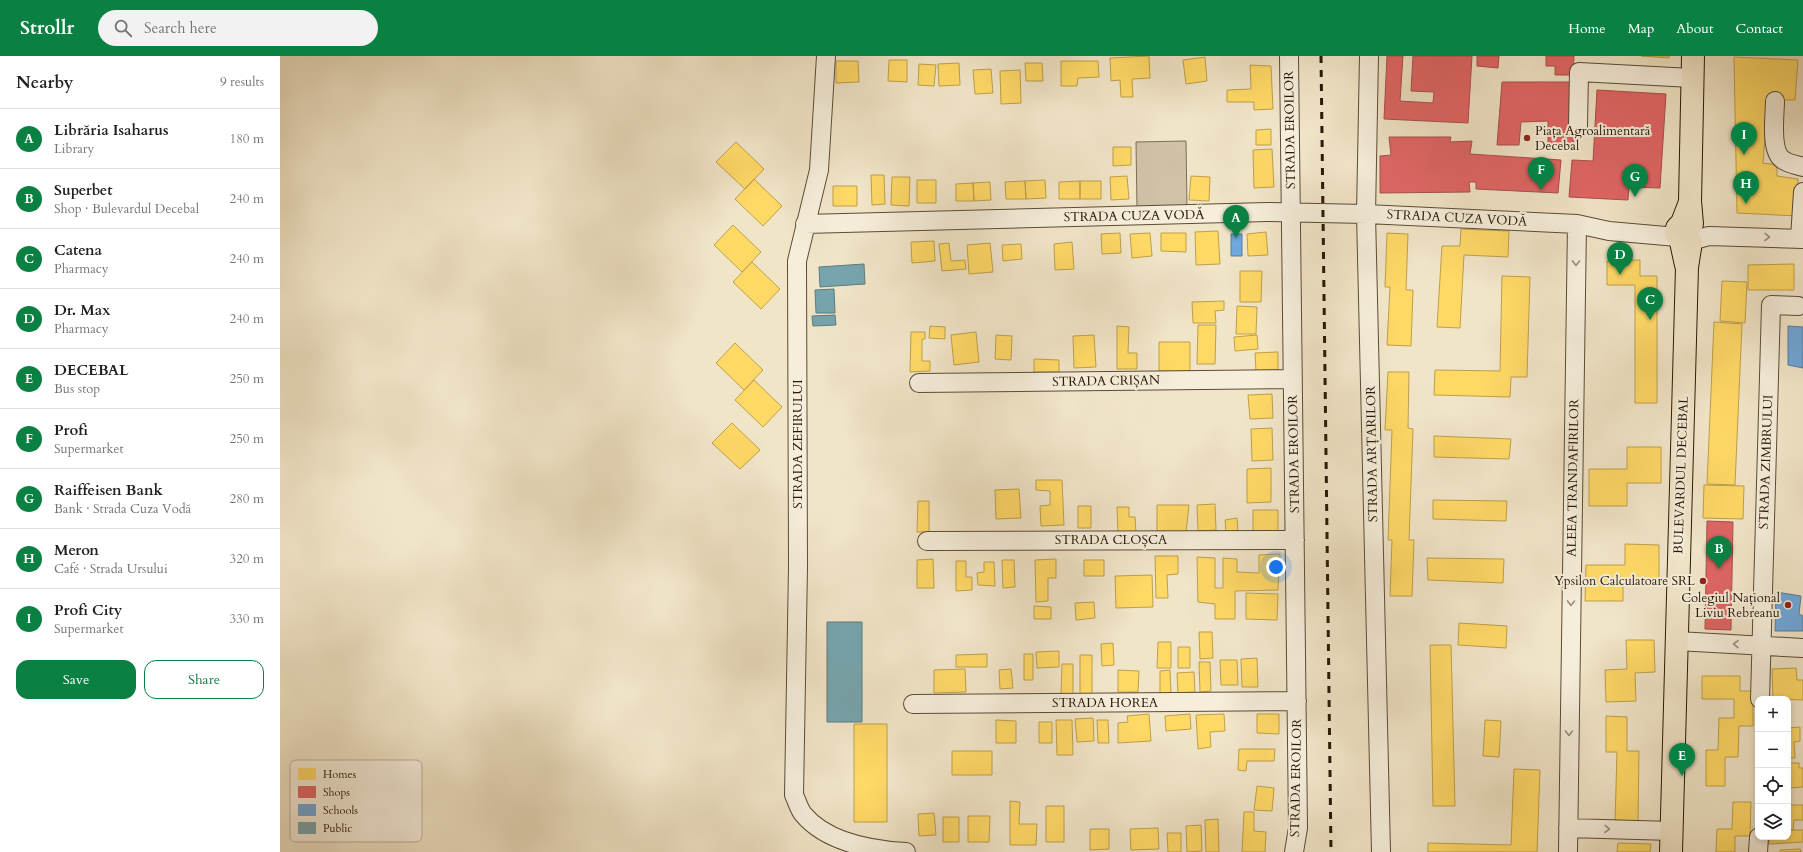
<!DOCTYPE html>
<html lang="en">
<head>
<meta charset="utf-8">
<style>
	:root { --surface:#fff; --page:#f2f2f2; --text:#202124; --muted:#757577; --line:#e0e0e0; --accent:#0b8043 }
	body { margin:0; font-family:Cardo,serif; background:var(--page); color:var(--text) }
	.controls { position:absolute; right:12px; bottom:12px; display:grid; overflow:hidden; border-radius:8px; box-shadow:0 2px 6px #0003 }
	.controls button { width:36px; height:36px; display:grid; place-items:center; padding:0; border:0; border-bottom:1px solid var(--line); background:var(--surface); color:var(--text); font:20px sans-serif }
	.you { position:absolute; left:996px; top:511px; width:14px; height:14px; margin:-10px; border:3px solid #fff; border-radius:50%; background:#1a73e8; box-shadow:0 0 0 6px #1a73e833 }
	.badge { display:grid; place-items:center; width:26px; height:26px; border-radius:50%; background:var(--accent); color:#fff; font-size:13px; font-weight:700 }
	.pin { position:absolute; translate:-50% -33px; filter:drop-shadow(0 1px 2px #0008) }
	.pin::after { content:''; position:absolute; top:21px; width:14px; height:12px; background:inherit; clip-path:polygon(0 0,100% 0,50% 100%) }
	.list { margin:0; padding:0; list-style:none }
	h2 { display:flex; justify-content:space-between; align-items:center; height:52px; margin:0; padding:0 16px; font-size:17px }
	h2 small { font-size:13px; font-weight:400; color:var(--muted) }
	.list li { display:grid; grid-template-columns:26px 1fr auto; gap:12px; align-items:center; box-sizing:border-box; height:60px; padding:0 16px; border-top:1px solid var(--line) }
	.list b { display:block; font-size:15px; white-space:nowrap }
	.list p { margin:0; font-size:13px; white-space:nowrap; color:var(--muted) }
	.list em { font-size:13px; font-style:normal; color:var(--muted) }
	.actions { display:flex; gap:8px; padding:12px 16px }
	.actions a { flex:1; padding:9px 0; border:1px solid var(--accent); border-radius:12px; text-align:center; font-size:14px; color:var(--accent) }
	.actions .main { background:var(--accent); color:#fff }
	.icon { flex:none; width:22px; height:22px; fill:none; stroke:currentColor; stroke-width:2; stroke-linecap:round; stroke-linejoin:round }
	.map { position:relative; flex:none; width:1523px; height:796px; overflow:hidden }
	header { display:flex; align-items:center; gap:24px; box-sizing:border-box; height:56px; padding:0 20px; background:var(--accent); color:#fff }
	header strong { font-size:19px }
	nav { display:flex; gap:22px; margin-inline-start:auto; font-size:14px }
	.search { width:280px; height:36px; background:var(--page); display:flex; align-items:center; gap:10px; box-sizing:border-box; padding:0 14px; border-radius:22px; color:var(--muted); font-size:15px }
	main { display:flex }
	aside { flex:1; background:var(--surface) }
	.map>svg:first-child { display:block }
</style>
</head>
<body>
<header>
<strong>Strollr</strong>
<div class="search"><svg class="icon" aria-label="search" viewBox="0 0 24 24"><circle cx="10" cy="10" r="6"/><path d="M15 15l6 6"/></svg>Search here</div>
<nav><a>Home</a><a>Map</a><a>About</a><a>Contact</a></nav>
</header>
<main>
<aside>
<h2>Nearby<small>9 results</small></h2>
<ul class="list">
<li><span class="badge">A</span><div><b>Librăria Isaharus</b><p>Library</p></div><em>180 m</em></li>
<li><span class="badge">B</span><div><b>Superbet</b><p>Shop · Bulevardul Decebal</p></div><em>240 m</em></li>
<li><span class="badge">C</span><div><b>Catena</b><p>Pharmacy</p></div><em>240 m</em></li>
<li><span class="badge">D</span><div><b>Dr. Max</b><p>Pharmacy</p></div><em>240 m</em></li>
<li><span class="badge">E</span><div><b>DECEBAL</b><p>Bus stop</p></div><em>250 m</em></li>
<li><span class="badge">F</span><div><b>Profi</b><p>Supermarket</p></div><em>250 m</em></li>
<li><span class="badge">G</span><div><b>Raiffeisen Bank</b><p>Bank · Strada Cuza Vodă</p></div><em>280 m</em></li>
<li><span class="badge">H</span><div><b>Meron</b><p>Café · Strada Ursului</p></div><em>320 m</em></li>
<li><span class="badge">I</span><div><b>Profi City</b><p>Supermarket</p></div><em>330 m</em></li>
</ul>
<div class="actions"><a class="main">Save</a><a>Share</a></div>
</aside>
<div class="map">
<svg width="1523" height="796" viewBox="0 0 1523 796">
	<rect width="100%" height="100%" fill="#f1e5c8"/>
	<filter id="stains"><feTurbulence type="fractalNoise" baseFrequency=".005" numOctaves="4"/><feColorMatrix values="0 0 0 0 .2 0 0 0 0 .09 0 0 0 0 .02 0 0 0 .5 -.17"/></filter>
	<radialGradient id="worn" r=".72"><stop offset=".6" stop-color="#630" stop-opacity="0"/><stop offset="1" stop-color="#630" stop-opacity=".3"/></radialGradient>
	<!-- green -->
	<path fill="#cfc2a7" stroke="#7c6e57" d="M906 85 907 153H857L856 86Z"/>
	<!-- homes -->
	<path fill="#ffd966" stroke="#be9f4a" d="M869 0 870 22 852 23 853 41H841L840 24 831 25 830 2Z
		M1361 0H1389V2Z
		M925 1 927 25 906 28 903 4Z
		M1454 1 1518 4 1515 44H1488L1483 107 1497 109V120L1518 123 1517 160 1457 157Z
		M609 4H627V26L608 25Z
		M556 5H578L579 26 556 27Z
		M781 5H818L819 21 798 22 797 30H781Z
		M679 7 680 29 659 30 658 8Z
		M745 7H762L763 25H746Z
		M639 8 656 9 654 30 638 29Z
		M970 9 991 10 993 53 974 54V46H947V34L971 33Z
		M711 13 713 37 695 38 693 14Z
		M740 14 741 47 721 48 720 15Z
		M991 73V89H976V74Z
		M456 86 484 113 465 133 436 106Z
		M833 91H851V109L833 110Z
		M992 93 994 131 974 132 973 94Z
		M591 119H604L605 148 592 149Z
		M847 120 849 143 831 144 830 121Z
		M911 120 930 121 929 145 909 144Z
		M612 121H630L629 150 611 149Z
		M474 123 502 150 483 170 455 143Z
		M637 124H656V147H637Z
		M765 124 766 142 746 143 745 125Z
		M745 125 746 143H726L725 126Z
		M800 125V143H779V126Z
		M800 125H821V143H800Z
		M710 126 711 144 694 145 693 127Z
		M693 127 694 145H676V128Z
		M553 130H577V150H553Z
		M453 169 481 196 462 216 434 189Z
		M1181 173 1229 175 1228 201 1184 199 1180 272 1157 271 1162 190H1180Z
		M938 175 940 208 916 209 915 176Z
		M986 176 988 199 968 200 967 178Z
		M840 177 841 197 822 198 821 178Z
		M870 177 872 200 852 202 850 178Z
		M881 177H906V196L881 195Z
		M1107 177 1128 178 1126 234H1133L1131 290 1107 289 1110 231H1105Z
		M654 185 655 205 632 207 631 186Z
		M792 186 794 213 775 214 774 188Z
		M669 187 671 205 685 204 686 213 662 215 659 188Z
		M710 187 713 216 689 218 687 189Z
		M741 188 742 203 723 205 722 189Z
		M1360 204V220H1377V347H1355V229H1327V205Z
		M472 206 500 233 481 253 453 226Z
		M1514 208V234H1468V209Z
		M960 215H982L981 246H960Z
		M1222 220 1250 221 1247 321H1231L1230 341 1154 339 1155 314 1220 315Z
		M1442 225 1467 226 1465 267 1440 265Z
		M944 245V254L935 255 936 267H913L912 246Z
		M957 250 977 251 976 278H956Z
		M1434 266 1462 268 1455 429 1427 428Z
		M918 269H936L935 308H917Z
		M650 270 665 271V283L649 282Z
		M837 270 849 271 848 297H857V313H837Z
		M631 276H645V283H642V305H650V315L630 316Z
		M696 276 699 306 674 309 671 279Z
		M716 279 732 280 731 304 715 303Z
		M814 279 816 311 794 312 793 280Z
		M977 279 978 293 955 295 954 281Z
		M879 286H910V315H879Z
		M455 287 483 314 464 334 436 307Z
		M998 296V314L976 315 975 297Z
		M754 303 779 304V316H754Z
		M1108 316H1129L1128 372 1133 373 1129 484H1134L1132 540H1110L1112 484H1108L1112 374H1105Z
		M474 324 502 351 483 371 455 344Z
		M992 338 993 362 970 363 968 339Z
		M452 367 480 394 460 413 432 387Z
		M992 372 993 404 972 405 971 373Z
		M1154 380 1231 383 1229 403 1154 401Z
		M1347 391H1381V427H1347V450H1309V413H1347Z
		M991 412V446L967 447V413Z
		M756 424H782L784 469 761 470 760 450 770 449V435L756 434Z
		M1424 429 1464 430 1463 463 1423 462Z
		M739 433 741 462 716 463 715 434Z
		M1153 444 1227 445 1226 465 1153 463Z
		M638 445H649V476H637Z
		M935 448 936 474 918 475 917 449Z
		M877 449H909L906 476 877 475Z
		M798 450H811V472H798Z
		M837 451H849V461H855L856 477H838Z
		M973 454H998V478H973Z
		M957 462 958 474 946 476 945 464Z
		M1345 488 1379 489V524H1343V545H1305L1306 509H1345Z
		M1000 498 998 534 955 535V563H935V548L918 546 917 501 935 502V532H943V502L957 503V516L979 517V499Z
		M875 500H898V518L887 519 888 542H876Z
		M1147 502 1224 503 1223 527 1148 524Z
		M653 503 654 532H637V504Z
		M776 503V522H768V545L756 546 755 504Z
		M722 504H734L735 531 723 532Z
		M804 504H824V520H804Z
		M676 505H686V521H692V534L676 535Z
		M704 506H714L715 530 698 529 697 517 704 516Z
		M872 519 873 551 836 552 835 520Z
		M966 537 998 538 997 564 966 563Z
		M814 546 815 562 796 564 795 547Z
		M754 550 771 551V563H754Z
		M1179 567 1227 570 1226 592 1178 589Z
		M919 576H932L933 602 920 603Z
		M1346 584H1374L1375 616 1355 617 1356 645 1326 646 1325 614 1347 613Z
		M878 586H891V612H877Z
		M833 587 834 609 822 610 821 588Z
		M1150 589H1171L1175 750H1153Z
		M898 591H910V612H898Z
		M779 595V611L757 612 756 596Z
		M707 598V611H676V599Z
		M744 598H753V624H744Z
		M800 599H812V638H800Z
		M977 602 978 631H962L961 603Z
		M940 604H957L958 629H941Z
		M919 606H930L931 635 920 636Z
		M782 608H793V638H781Z
		M1516 612 1517 624H1523V644L1493 643 1492 613Z
		M685 613 686 636 654 637V614Z
		M731 613 733 632 720 633 719 614Z
		M838 614 859 615 858 636H838Z
		M890 614 891 637 880 638V615Z
		M914 616 915 636 898 637 897 617Z
		M1422 620H1460V635H1473V670H1459L1458 701H1445V730H1426V694H1438L1439 662H1454V643H1422Z
		M869 658 871 685 838 687V667L848 666 847 660Z
		M910 658 911 673 886 675 885 660Z
		M944 658 945 675 930 676 931 691 918 693 916 659Z
		M977 658H999V678L977 677Z
		M1326 660 1347 661V695H1359L1358 767H1335L1337 696H1326Z
		M813 662 814 685 797 686 795 663Z
		M716 664 736 665V687H716Z
		M776 664H792L793 699H777Z
		M817 664H828L829 687H818Z
		M1205 664 1221 665 1219 701 1203 700Z
		M759 666H772V687H759Z
		M574 668H607V766H574Z
		M1520 671V685L1514 686 1515 702H1508V672Z
		M959 693H995L994 705H967L966 715 958 714Z
		M672 695H712V719H672Z
		M1508 707H1519V712H1523V731L1508 732V746Z
		M1234 713 1260 714 1257 796H1148V787L1231 789Z
		M977 730 994 732 992 755 974 754Z
		M730 745 740 746 739 768H757L756 789H730Z
		M1453 746H1471L1470 780H1455V796H1436L1437 773H1452Z
		M1508 749H1523V764H1514L1513 774H1508Z
		M766 750H784V786H766Z
		M964 756H974V775L986 776 985 796H962Z
		M654 757 656 779 639 780 638 758Z
		M688 760H710L709 786H688Z
		M663 761H679V786H663Z
		M938 763 939 796H926L925 764Z
		M921 769 922 795 907 796 906 770Z
		M878 772 879 793 851 794 850 773Z
		M810 773H829V793L810 794Z
		M1508 774H1523V786L1489 788V781H1508Z
		M887 777H901V796H888Z
		M1338 787 1371 788 1370 796H1337Z
		M1520 793 1521 796H1500V794Z"/>
	<!-- shops -->
	<path fill="#e06666" stroke="#a94f4a" d="M1107 0H1123L1120 45 1153 47 1154 36 1131 35 1133 0H1192L1188 67 1104 63Z
		M1197 0H1219L1218 12 1197 10Z
		M1266 0H1294L1293 19H1275V10H1266Z
		M1222 26H1295L1294 89 1268 88V65L1241 66 1239 89H1217Z
		M1317 34 1386 38 1380 132 1349 131 1348 144 1289 141 1292 104 1313 105Z
		M1109 81H1171L1170 86 1192 85 1190 98 1281 104 1278 137 1196 133V126H1189L1190 136 1100 137V100L1111 99Z
		M1427 465 1453 466 1451 574 1425 573Z"/>
	<!-- schools -->
	<path fill="#6fa8dc" stroke="#5a7d9c" d="M951 178H962V200H951Z
		M1508 270 1523 271V312L1508 309Z
		M1496 536 1521 540 1519 558 1523 560V575H1495Z"/>
	<!-- public -->
	<path fill="#76a5af" stroke="#5f7b7d" d="M584 208 585 228 540 231 539 211Z
		M554 233 555 257H536L535 234Z
		M555 259 556 269 533 270 532 260Z
		M547 566H582V666H547Z"/>
	<g fill="none" stroke-linecap="round" stroke-linejoin="round">
		<defs>
			<path id="minor" d="M546 0 539 114 517 205 518 511 514 739C517 745 519 753 523 758 547 787 591 794 626 796
				M1009 0 1018 772 1014 796
				M1089 0 1086 158 1101 796
				M1495 45C1495 60 1489 98 1505 105 1510 108 1517 109 1523 111
				M1298 70 1299 16 1412 22
				M525 168 988 156 1086 158 1297 168 1329 175 1397 181
				M1520 182 1523 136
				M1414 184 1429 180 1523 183
				M639 327 1013 323
				M647 485 1015 484
				M1397 585 1523 592
				M1480 643 1491 249 1518 250
				M633 648 1017 645
				M1288 772 1392 775
				M1288 796 1297 168
				M1478 796 1479 781"/>
			<path id="major" d="M1412 168 1410 145 1413 0
				M1406 209 1401 186 1396 178 1397 172 1402 167 1410 146
				M1391 796 1407 211 1411 186"/>
		</defs>
		<!-- minor casing -->
		<use href="#minor" stroke="#5a4c37" stroke-width="20"/>
		<!-- major casing -->
		<use href="#major" stroke="#281907" stroke-width="24"/>
		<!-- minor -->
		<use href="#minor" stroke="#f6eedb" stroke-width="18"/>
		<!-- major -->
		<use href="#major" stroke="#f1e5c8" stroke-width="22"/>
		<!-- rail -->
		<path stroke="#281907" stroke-width="3" stroke-dasharray="7 7" stroke-linecap="butt" d="M1041 0 1051 796"/>
	</g>
	<!-- one-way arrows -->
	<defs><path id="oneway-chevron" d="M-2-3.5L2.5 0L-2 3.5" fill="none" stroke-width="1.6" stroke-linecap="round" stroke-linejoin="round"/></defs>
	<g stroke="#998e7c">
		<use href="#oneway-chevron" transform="translate(1487 181) rotate(2)"/>
		<use href="#oneway-chevron" transform="translate(1296 207) rotate(91)"/>
		<use href="#oneway-chevron" transform="translate(1291 547) rotate(91)"/>
		<use href="#oneway-chevron" transform="translate(1456 588) rotate(-178)"/>
		<use href="#oneway-chevron" transform="translate(1289 677) rotate(91)"/>
		<use href="#oneway-chevron" transform="translate(1327 773) rotate(2)"/>
	</g>
	<!-- markers -->
	<g fill="#8f2418" stroke="#f6eedb" stroke-width="1.5">
		<circle cx="1247" cy="82" r="4"/>
		<circle cx="1423" cy="525" r="4"/>
		<circle cx="1508" cy="549" r="4"/>
	</g>
	<g text-anchor="middle" dominant-baseline="central" stroke-width="4" stroke-linejoin="round" paint-order="stroke">
		<!-- street labels -->
		<g font-size="13" fill="#281907" stroke="#f6eedb">
			<text transform="translate(1010 74) rotate(-91)">STRADA EROILOR</text>
			<text transform="translate(854 160) rotate(-1)">STRADA CUZA VODĂ</text>
			<text transform="translate(1177 162) rotate(3)">STRADA CUZA VODĂ</text>
			<text transform="translate(826 325) rotate(-1)">STRADA CRIȘAN</text>
			<text transform="translate(518 388) rotate(-90)">STRADA ZEFIRULUI</text>
			<text transform="translate(1014 398) rotate(-91)">STRADA EROILOR</text>
			<text transform="translate(1092 398) rotate(-91)">STRADA ARȚARILOR</text>
			<text transform="translate(1486 406) rotate(-88)">STRADA ZIMBRULUI</text>
			<text transform="translate(1401 419) rotate(-88)">BULEVARDUL DECEBAL</text>
			<text transform="translate(1293 422) rotate(-89)">ALEEA TRANDAFIRILOR</text>
			<text x="831" y="484">STRADA CLOȘCA</text>
			<text x="825" y="647">STRADA HOREA</text>
			<text transform="translate(1016 722) rotate(-89)">STRADA EROILOR</text>
		</g>
		<!-- poi labels -->
		<g font-size="13" fill="#281907" stroke="#f6eedb" text-anchor="end">
			<text x="1255" y="75" text-anchor="start">Piața Agroalimentară<tspan x="1255" dy="15">Decebal</tspan></text>
			<text x="1415" y="525">Ypsilon Calculatoare SRL</text>
			<text x="1500" y="542">Colegiul Național<tspan x="1500" dy="15">Liviu Rebreanu</tspan></text>
		</g>
	</g>
	<!-- legend -->
	<rect x="10" y="704" width="132" height="82" rx="6" fill="#f6eedb" stroke="#b8ae9b" stroke-width="1"/>
	<rect x="18" y="712" width="18" height="12" fill="#ffd966"/>
	<rect x="18" y="730" width="18" height="12" fill="#e06666"/>
	<rect x="18" y="748" width="18" height="12" fill="#6fa8dc"/>
	<rect x="18" y="766" width="18" height="12" fill="#76a5af"/>
	<g font-size="11" fill="#281907">
		<text x="43" y="722">Homes</text>
		<text x="43" y="740">Shops</text>
		<text x="43" y="758">Schools</text>
		<text x="43" y="776">Public</text>
	</g>
	<rect width="100%" height="100%" filter="url(#stains)"/>
	<rect width="100%" height="100%" fill="url(#worn)"/>
</svg>
<div class="controls">
<button>+</button>
<button>−</button>
<button><svg class="icon" aria-label="locate" viewBox="0 0 24 24"><circle cx="12" cy="12" r="6"/><path d="M12 2v4M12 18v4M2 12h4M18 12h4"/></svg></button>
<button><svg class="icon" aria-label="layers" viewBox="0 0 24 24"><path d="M12 4l9 5-9 5-9-5zM3 14l9 5 9-5"/></svg></button>
</div>
<div class="you"></div>
<div class="pin badge" style="left:956px;top:182px">A</div>
<div class="pin badge" style="left:1439px;top:513px">B</div>
<div class="pin badge" style="left:1370px;top:264px">C</div>
<div class="pin badge" style="left:1340px;top:219px">D</div>
<div class="pin badge" style="left:1402px;top:720px">E</div>
<div class="pin badge" style="left:1261px;top:134px">F</div>
<div class="pin badge" style="left:1355px;top:141px">G</div>
<div class="pin badge" style="left:1466px;top:148px">H</div>
<div class="pin badge" style="left:1464px;top:99px">I</div>
</div>
</main>
</body>
</html>
